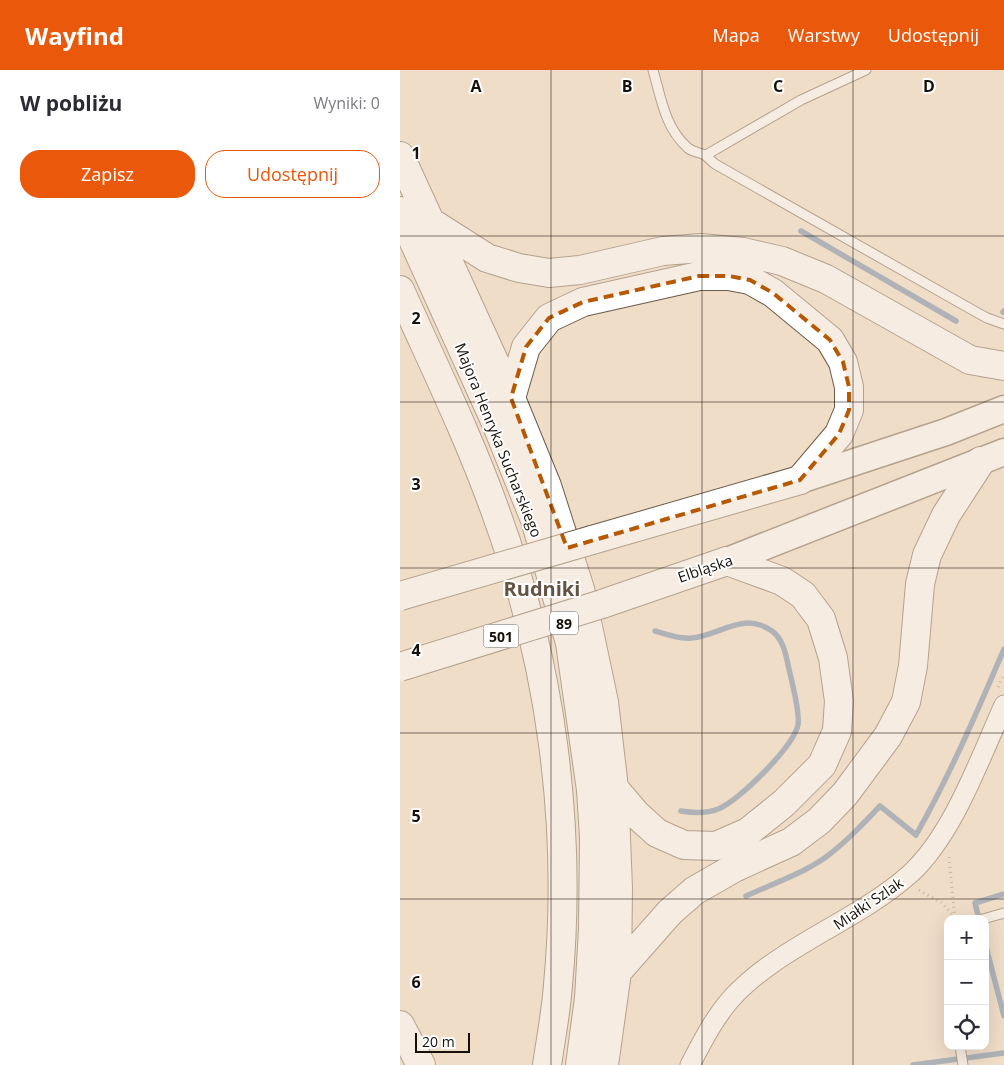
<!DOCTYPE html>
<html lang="pl">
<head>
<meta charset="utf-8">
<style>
	:root { --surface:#fff; --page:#f2f2f3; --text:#2b2b33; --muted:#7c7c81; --line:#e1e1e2; --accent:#ea580c }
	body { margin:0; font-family:"Open Sans",sans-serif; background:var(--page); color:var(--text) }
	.controls { position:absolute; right:15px; bottom:15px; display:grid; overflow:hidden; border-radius:10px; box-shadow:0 5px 20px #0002 }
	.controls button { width:45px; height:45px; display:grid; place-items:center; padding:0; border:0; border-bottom:1px solid var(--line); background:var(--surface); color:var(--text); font:25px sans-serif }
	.scale { position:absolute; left:15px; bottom:12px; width:55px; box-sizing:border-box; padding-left:5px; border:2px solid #161009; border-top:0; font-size:14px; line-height:18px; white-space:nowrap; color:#161009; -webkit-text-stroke:4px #fff; paint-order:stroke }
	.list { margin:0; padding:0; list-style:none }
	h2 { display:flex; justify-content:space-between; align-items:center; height:65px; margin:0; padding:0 20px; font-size:21px }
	h2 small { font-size:16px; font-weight:400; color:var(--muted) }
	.actions { display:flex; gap:10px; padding:15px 20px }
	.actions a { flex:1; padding:11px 0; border:1px solid var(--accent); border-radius:20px; text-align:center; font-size:18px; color:var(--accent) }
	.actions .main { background:var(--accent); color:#fff }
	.icon { flex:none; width:28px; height:28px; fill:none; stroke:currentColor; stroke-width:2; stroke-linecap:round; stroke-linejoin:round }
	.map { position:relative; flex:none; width:604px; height:995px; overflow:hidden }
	header { display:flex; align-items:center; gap:30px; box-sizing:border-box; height:70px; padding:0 25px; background:var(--accent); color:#fff }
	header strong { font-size:24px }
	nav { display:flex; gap:28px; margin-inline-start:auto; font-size:18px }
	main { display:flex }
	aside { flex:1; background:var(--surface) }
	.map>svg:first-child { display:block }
</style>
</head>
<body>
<header>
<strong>Wayfind</strong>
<nav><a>Mapa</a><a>Warstwy</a><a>Udostępnij</a></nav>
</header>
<main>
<aside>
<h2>W pobliżu<small>Wyniki: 0</small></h2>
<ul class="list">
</ul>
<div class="actions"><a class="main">Zapisz</a><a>Udostępnij</a></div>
</aside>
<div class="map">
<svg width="604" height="995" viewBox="0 0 604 995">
	<rect width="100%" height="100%" fill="#f0ddc8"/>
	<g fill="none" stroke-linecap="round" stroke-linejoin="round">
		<!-- stream -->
		<path stroke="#6081a4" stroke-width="5.5" d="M401 161 556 251
			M603 242 604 241
			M255 561C268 565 280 569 292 568 321 565 343 541 372 561 384 570 386 586 389 599 392 613 400 641 398 655 393 677 339 731 318 739 306 744 293 743 281 741
			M346 826C372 814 402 804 426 787 446 772 463 754 480 736L516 765C550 705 577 642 604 579
			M579 849 575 833 604 824
			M585 873 604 946
			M513 995 604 983"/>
		<defs>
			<path id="lane" d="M253 0C261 28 265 58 288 78 294 83 301 82 306 86 309 88 312 92 315 94L569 238 587 248 604 254
				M306 85 401 30 466 0
				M583 849 604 843
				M560 976 563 995"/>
			<path id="street" d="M290 995C302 972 313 950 330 930 377 877 456 852 510 804 553 765 580 688 604 635"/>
			<path id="secondary" d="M400 410 546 362 604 339
				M327 491 604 382"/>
			<path id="primary" d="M192 470 400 410
				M202 534 327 491"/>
			<path id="highway" d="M0 86 111 328 147 416 180 519 204 632 214 718 218 818 217 902 204 995
				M0 141 96 353 135 450 170 573 191 720 194 767 193 859 189 928 180 995
				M29 151 87 188 119 198 149 203 180 200 263 181 301 178 343 182 382 191 426 209 570 290 604 296
				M0 220C33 294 69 367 96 443 151 593 173 756 158 915 156 942 151 968 147 995
				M111 328 126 277 149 248 183 232 299 206H329L350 210 373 223 430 270 443 292 449 317V340L439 364 400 410
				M214 718 237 745 257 763 284 775 316 776 348 762 384 733 422 695 437 661 439 631 433 588 421 549 403 525 382 511 327 491
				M217 902 270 842 294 821 334 798 391 772 419 751 445 724 488 666 506 632 513 596 520 514 527 485 546 445 581 391
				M0 955 21 995"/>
		</defs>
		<!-- lane casing -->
		<use href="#lane" stroke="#6b5b48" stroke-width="11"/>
		<!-- street casing -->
		<use href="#street" stroke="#6b5b48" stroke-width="21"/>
		<!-- secondary casing -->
		<use href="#secondary" stroke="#6b5b48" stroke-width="29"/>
		<!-- primary casing -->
		<use href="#primary" stroke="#6b5b48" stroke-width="30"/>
		<!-- highway casing -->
		<use href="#highway" stroke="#6b5b48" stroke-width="30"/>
		<!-- path -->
		<path stroke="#968879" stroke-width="3" stroke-dasharray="1 4" stroke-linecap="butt" d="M598 617 604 604
			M549 787 555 849
			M519 820 542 833 555 848"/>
		<!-- lane -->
		<use href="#lane" stroke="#fff" stroke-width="9"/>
		<!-- street -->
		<use href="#street" stroke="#fff" stroke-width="19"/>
		<!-- secondary -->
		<use href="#secondary" stroke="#fff" stroke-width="26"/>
		<!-- primary -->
		<use href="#primary" stroke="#fff" stroke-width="28"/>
		<!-- highway -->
		<use href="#highway" stroke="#fff" stroke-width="28"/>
		<defs>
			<path id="primary-bridge" d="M0 526 192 470
				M0 597 202 534"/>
		</defs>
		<!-- primary-bridge casing -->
		<use href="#primary-bridge" stroke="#6b5b48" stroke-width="30" stroke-linecap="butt"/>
		<!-- primary-bridge -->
		<use href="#primary-bridge" stroke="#fff" stroke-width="28"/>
	</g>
	<!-- marked area -->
	<path d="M0 0H604V995H0ZM299 206H329L350 210 373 223 430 270 443 292 449 317V340L439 364 400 410 167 478 111 328 126 277 149 248 183 232Z" fill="#f0ddc8" fill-opacity=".55" fill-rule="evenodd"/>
	<path fill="none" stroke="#b65902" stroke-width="4" stroke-dasharray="10 6" stroke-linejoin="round" d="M299 206H329L350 210 373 223 430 270 443 292 449 317V340L439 364 400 410 167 478 111 328 126 277 149 248 183 232Z"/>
	<!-- grid -->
	<path fill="none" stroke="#161009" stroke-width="1" stroke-opacity="0.55" d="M151 0V995M302 0V995M453 0V995M0 166H604M0 332H604M0 498H604M0 663H604M0 829H604"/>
	<g text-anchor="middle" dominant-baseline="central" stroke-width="4" stroke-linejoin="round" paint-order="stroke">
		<!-- shield labels -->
		<g fill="#fff" stroke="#5c5853" stroke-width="1">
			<rect x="150" y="541.5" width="28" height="23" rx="4"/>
			<rect x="83.5" y="554.5" width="35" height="23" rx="4"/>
		</g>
		<g font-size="14" font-weight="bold" fill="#161009">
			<text x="164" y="553">89</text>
			<text x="101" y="566">501</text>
		</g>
		<!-- street labels -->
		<g font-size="15" fill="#161009" stroke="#fff">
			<text transform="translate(99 370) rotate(68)">Majora Henryka Sucharskiego</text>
			<text transform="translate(305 498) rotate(-19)">Elbląska</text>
			<text transform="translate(468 833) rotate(-34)">Miałki Szlak</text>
		</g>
		<!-- district labels -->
		<g font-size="20" font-weight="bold" fill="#635342" stroke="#fff">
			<text x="142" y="518">Rudniki</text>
		</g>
	</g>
	<g font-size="16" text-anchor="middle" font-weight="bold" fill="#161009" stroke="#fff" stroke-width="4" stroke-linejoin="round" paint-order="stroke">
		<text x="76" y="22">A</text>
		<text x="227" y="22">B</text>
		<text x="378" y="22">C</text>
		<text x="529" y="22">D</text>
		<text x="16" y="89">1</text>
		<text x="16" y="254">2</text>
		<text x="16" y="420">3</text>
		<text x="16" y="586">4</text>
		<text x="16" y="752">5</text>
		<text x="16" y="918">6</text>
	</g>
</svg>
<div class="controls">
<button>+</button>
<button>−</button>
<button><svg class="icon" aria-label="locate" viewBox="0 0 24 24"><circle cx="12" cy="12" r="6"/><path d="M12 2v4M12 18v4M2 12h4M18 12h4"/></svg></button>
</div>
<div class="scale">20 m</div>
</div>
</main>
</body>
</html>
